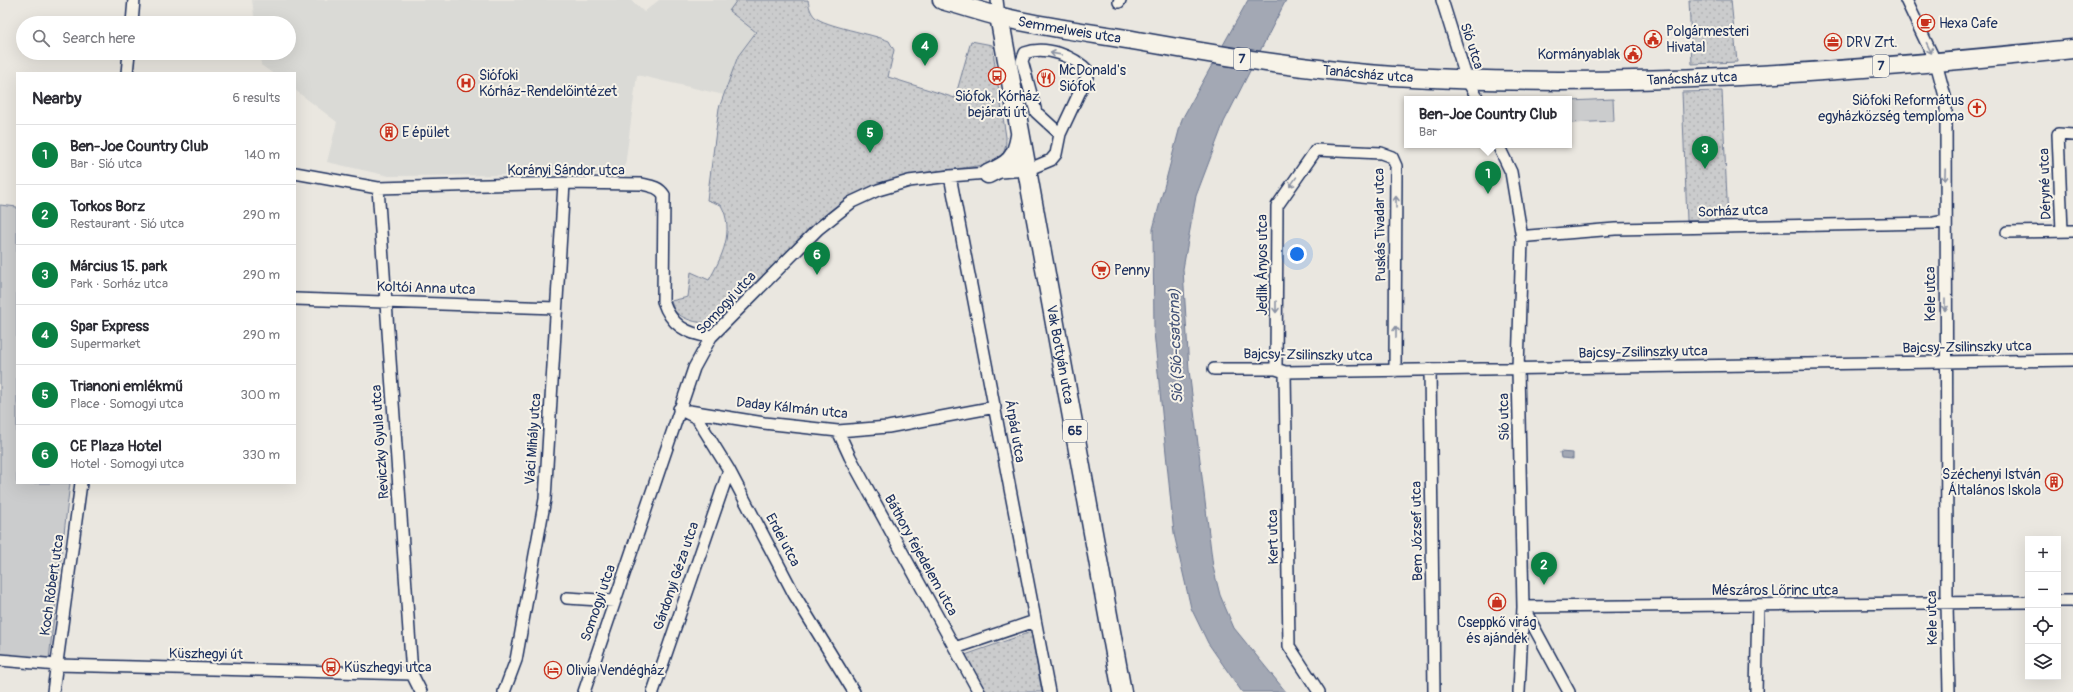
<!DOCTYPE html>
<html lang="en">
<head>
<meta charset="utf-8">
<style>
	:root { --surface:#fff; --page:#f2f2f3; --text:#2b2b33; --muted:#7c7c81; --line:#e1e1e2; --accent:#0b8043 }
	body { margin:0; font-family:Pangolin,sans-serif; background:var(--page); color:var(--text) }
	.controls { position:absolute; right:12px; bottom:12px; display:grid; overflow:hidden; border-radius:0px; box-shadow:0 4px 16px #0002 }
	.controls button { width:36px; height:36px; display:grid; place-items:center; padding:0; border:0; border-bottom:1px solid var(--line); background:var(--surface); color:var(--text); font:20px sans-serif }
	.you { position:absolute; left:1297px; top:254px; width:14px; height:14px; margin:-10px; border:3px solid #fff; border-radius:50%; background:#1a73e8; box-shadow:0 0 0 6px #1a73e833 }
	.badge { display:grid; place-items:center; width:26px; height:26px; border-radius:50%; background:var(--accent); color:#fff; font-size:13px; font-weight:700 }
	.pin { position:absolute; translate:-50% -33px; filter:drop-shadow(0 1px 2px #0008) }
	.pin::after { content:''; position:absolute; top:21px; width:14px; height:12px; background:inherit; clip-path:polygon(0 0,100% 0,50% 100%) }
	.popup { position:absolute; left:1404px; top:96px; width:168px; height:52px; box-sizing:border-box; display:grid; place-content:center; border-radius:0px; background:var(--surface); filter:drop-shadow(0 1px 3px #0005); font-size:13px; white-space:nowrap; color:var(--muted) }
	.popup b { font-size:15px; color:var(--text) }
	.popup::after { content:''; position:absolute; left:50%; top:100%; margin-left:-8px; border:8px solid transparent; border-top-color:var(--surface) }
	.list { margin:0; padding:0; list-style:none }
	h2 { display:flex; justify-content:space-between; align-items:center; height:52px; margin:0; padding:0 16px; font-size:17px }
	h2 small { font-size:13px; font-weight:400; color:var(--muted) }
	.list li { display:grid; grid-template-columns:26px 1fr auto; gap:12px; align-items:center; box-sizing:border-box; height:60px; padding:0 16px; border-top:1px solid var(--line) }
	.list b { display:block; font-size:15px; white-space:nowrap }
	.list p { margin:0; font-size:13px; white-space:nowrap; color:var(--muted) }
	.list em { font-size:13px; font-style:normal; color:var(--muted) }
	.icon { flex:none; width:22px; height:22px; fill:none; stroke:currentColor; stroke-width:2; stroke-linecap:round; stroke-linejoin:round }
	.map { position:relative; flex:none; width:2073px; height:692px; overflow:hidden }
	.search { position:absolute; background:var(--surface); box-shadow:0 4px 16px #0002; left:16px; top:16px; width:280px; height:44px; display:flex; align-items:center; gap:10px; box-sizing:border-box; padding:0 14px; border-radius:22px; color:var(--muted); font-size:15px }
	.panel { position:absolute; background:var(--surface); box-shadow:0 4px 16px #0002; left:16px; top:72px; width:280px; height:412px; border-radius:0px }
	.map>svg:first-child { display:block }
</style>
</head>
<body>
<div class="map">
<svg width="2073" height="692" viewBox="0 0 2073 692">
	<defs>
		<pattern id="park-dots" width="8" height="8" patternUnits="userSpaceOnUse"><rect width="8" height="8" fill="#cbcccd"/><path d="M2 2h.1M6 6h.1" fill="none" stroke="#aeb0b2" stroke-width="1.8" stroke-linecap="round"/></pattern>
	</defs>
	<rect width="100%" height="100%" fill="#eae7e0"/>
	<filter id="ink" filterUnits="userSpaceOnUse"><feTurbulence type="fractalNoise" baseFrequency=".025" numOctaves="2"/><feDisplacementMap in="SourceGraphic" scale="8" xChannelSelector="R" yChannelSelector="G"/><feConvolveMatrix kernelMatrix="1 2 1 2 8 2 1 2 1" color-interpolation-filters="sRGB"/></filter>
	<g filter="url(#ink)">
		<!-- built -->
		<path fill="#dadad6" d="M252 0H631L644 12 659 0H737L729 11 756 32 738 56 724 95 637 75 624 174 389 176 327 162 337 122 295 90V73H272L261 65 260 53H289V23H255Z"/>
		<!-- grass -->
		<path fill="#cbcccd" stroke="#737e96" d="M1613 99 1614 121 1571 123 1570 101Z
			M0 205 17 207V483H70L49 659 0 654Z"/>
		<!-- park -->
		<path fill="url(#park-dots)" stroke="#737e96" d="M737 0H808C809 6 810 12 815 17 824 26 873 34 889 41L894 50 888 77 955 98 971 41 992 45 1006 137C1006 147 1005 154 997 161 990 166 935 171 922 173 905 176 853 193 840 203 809 226 783 257 757 284 743 297 730 312 713 321 702 326 681 319 674 310 673 308 672 304 671 301L688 297 691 272 709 280C722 257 735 231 721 205L707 200 719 108 738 56 756 32 729 11Z
			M1689 0H1731L1737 62 1692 64Z
			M1722 91 1728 220 1687 221 1682 92Z
			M1031 632 1042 692H986L965 655Z"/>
		<!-- water -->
		<path fill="#a3a8b4" stroke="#6d7892" d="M1248 0H1286L1224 122 1196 196 1183 269 1189 370 1213 567 1220 595 1234 628 1286 692H1242L1208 643 1191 608 1174 534 1154 332 1153 229 1182 119Z
			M1560 452 1573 453V459L1561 458Z"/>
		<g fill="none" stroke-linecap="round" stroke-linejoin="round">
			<defs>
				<path id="minor" d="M997 0 999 16
					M1442 0 1467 80 1478 99
					M1906 0 1936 63 1946 100 1947 604 1949 692
					M1119 2 1120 0
					M132 23 134 0
					M127 73 129 53
					M1498 145 1511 172 1522 238 1518 369 1523 607 1519 692
					M295 173 378 188 564 183 642 184C651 186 659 187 664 195L663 301C671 325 686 334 711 337
					M950 176 1049 692
					M378 188 412 674 421 692
					M2062 231 2058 134 2073 135
					M2007 232 2073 231
					M1522 238 1529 236 1615 229 1934 223 1945 221
					M295 299 556 308
					M1214 369H1276L1285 372 2073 360
					M1276 369 1277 206 1316 150 1381 153 1392 157 1396 166 1395 371
					M1430 369 1434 692
					M1285 372 1289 646 1319 692
					M679 409 697 418 729 470 794 594 854 692
					M689 411 764 423 838 431 888 427 995 407
					M838 431 850 457 979 692
					M567 598 615 601
					M2058 601H2073
					M1523 607 2028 602
					M1523 607 1569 692
					M955 648 1035 621
					M0 660 57 665 412 674
					M53 692 81 483
					M504 692 516 660 545 499 564 183
					M584 692 694 368 711 337 818 229 852 202 878 190 909 181 950 176 1027 170 1051 160 1056 154 1060 134 1089 72C1074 56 1046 45 1025 53L1022 61 1036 112 1060 134
					M653 692 729 470
					M1756 692 1758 605"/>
				<g id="primary">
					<path id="s1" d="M942 0C960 5 979 11 997 16 1043 27 1091 33 1138 41 1222 56 1307 70 1393 76 1620 90 1848 72 2073 49"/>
					<path id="s2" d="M999 16 1122 692"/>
					<path d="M988 174C1009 164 1016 160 1020 136"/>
				</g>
			</defs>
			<!-- minor casing -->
			<use href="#minor" stroke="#1b2f5e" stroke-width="14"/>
			<!-- primary casing -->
			<use href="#primary" stroke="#1b2f5e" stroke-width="21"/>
			<!-- minor -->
			<use href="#minor" stroke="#f7f3e8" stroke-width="11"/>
			<!-- primary -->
			<use href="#primary" stroke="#f7f3e8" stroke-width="18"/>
		</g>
		<!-- one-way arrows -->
		<defs><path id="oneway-shaft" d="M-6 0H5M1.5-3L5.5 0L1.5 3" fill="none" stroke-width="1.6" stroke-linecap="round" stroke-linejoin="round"/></defs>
		<g stroke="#8991a3">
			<use href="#oneway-shaft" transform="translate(1929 48) rotate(64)"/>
			<use href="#oneway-shaft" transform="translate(1056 54) rotate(-170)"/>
			<use href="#oneway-shaft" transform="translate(1945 175) rotate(92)"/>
			<use href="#oneway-shaft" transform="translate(1293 182) rotate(125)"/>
			<use href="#oneway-shaft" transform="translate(1396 202) rotate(-90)"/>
			<use href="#oneway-shaft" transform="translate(1945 305) rotate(90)"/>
			<use href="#oneway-shaft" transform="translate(1276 307) rotate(90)"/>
			<use href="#oneway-shaft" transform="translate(1396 332) rotate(-90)"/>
		</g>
	</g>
	<!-- icons -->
	<defs>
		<symbol id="cafe-ring" viewBox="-11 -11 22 22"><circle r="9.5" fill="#f7f3e8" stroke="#c8321e" stroke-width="1.5"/><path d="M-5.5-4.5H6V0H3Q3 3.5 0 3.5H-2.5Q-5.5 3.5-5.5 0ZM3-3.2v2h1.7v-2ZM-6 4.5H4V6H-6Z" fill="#c8321e"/></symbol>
		<symbol id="civic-ring" viewBox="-11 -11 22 22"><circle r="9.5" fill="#f7f3e8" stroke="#c8321e" stroke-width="1.5"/><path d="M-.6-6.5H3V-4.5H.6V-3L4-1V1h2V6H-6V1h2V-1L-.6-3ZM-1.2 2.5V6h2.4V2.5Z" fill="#c8321e"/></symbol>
		<symbol id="office-ring" viewBox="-11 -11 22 22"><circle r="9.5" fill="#f7f3e8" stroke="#c8321e" stroke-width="1.5"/><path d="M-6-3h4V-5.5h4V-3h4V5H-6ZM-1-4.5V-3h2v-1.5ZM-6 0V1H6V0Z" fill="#c8321e"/></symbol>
		<symbol id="bus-ring" viewBox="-11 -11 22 22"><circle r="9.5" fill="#f7f3e8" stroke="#c8321e" stroke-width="1.5"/><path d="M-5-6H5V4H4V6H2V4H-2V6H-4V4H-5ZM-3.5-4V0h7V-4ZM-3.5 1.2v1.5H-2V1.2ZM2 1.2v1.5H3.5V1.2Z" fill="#c8321e"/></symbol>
		<symbol id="restaurant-ring" viewBox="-11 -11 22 22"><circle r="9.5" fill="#f7f3e8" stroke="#c8321e" stroke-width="1.5"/><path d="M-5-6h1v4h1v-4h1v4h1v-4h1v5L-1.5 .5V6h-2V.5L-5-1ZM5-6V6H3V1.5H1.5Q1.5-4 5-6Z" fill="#c8321e"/></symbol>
		<symbol id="hospital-ring" viewBox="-11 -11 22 22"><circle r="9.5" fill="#f7f3e8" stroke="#c8321e" stroke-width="1.5"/><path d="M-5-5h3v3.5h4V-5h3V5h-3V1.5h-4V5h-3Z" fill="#c8321e"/></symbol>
		<symbol id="church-ring" viewBox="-11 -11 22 22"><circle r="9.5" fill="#f7f3e8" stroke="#c8321e" stroke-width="1.5"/><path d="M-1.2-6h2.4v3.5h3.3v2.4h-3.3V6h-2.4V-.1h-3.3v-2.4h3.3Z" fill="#c8321e"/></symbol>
		<symbol id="building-ring" viewBox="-11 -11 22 22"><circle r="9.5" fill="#f7f3e8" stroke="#c8321e" stroke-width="1.5"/><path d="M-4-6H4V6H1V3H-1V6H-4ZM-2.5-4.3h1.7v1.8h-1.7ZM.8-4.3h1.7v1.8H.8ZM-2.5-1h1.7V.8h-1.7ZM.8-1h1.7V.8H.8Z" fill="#c8321e"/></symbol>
		<symbol id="supermarket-ring" viewBox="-11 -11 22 22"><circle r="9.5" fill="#f7f3e8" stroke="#c8321e" stroke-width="1.5"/><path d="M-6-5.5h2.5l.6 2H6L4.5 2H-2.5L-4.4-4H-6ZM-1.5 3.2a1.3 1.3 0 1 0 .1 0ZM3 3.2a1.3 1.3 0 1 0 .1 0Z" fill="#c8321e"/></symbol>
		<symbol id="shop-ring" viewBox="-11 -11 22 22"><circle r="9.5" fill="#f7f3e8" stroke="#c8321e" stroke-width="1.5"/><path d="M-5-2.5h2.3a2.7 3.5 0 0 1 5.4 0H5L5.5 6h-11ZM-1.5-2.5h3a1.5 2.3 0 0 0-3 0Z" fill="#c8321e"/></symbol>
		<symbol id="hotel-ring" viewBox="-11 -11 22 22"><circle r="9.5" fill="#f7f3e8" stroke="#c8321e" stroke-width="1.5"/><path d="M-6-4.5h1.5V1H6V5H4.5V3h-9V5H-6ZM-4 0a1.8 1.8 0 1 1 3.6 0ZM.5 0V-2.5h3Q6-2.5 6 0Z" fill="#c8321e"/></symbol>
	</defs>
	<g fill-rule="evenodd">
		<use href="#cafe-ring" x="1916" y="13" width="20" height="20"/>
		<use href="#civic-ring" x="1643" y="29" width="20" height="20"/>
		<use href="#office-ring" x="1823" y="32" width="20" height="20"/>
		<use href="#civic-ring" x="1623" y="44" width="20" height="20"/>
		<use href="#bus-ring" x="987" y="66" width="20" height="20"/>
		<use href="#restaurant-ring" x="1036" y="68" width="20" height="20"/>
		<use href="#hospital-ring" x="456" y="73" width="20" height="20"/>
		<use href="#church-ring" x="1967" y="98" width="20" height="20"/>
		<use href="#building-ring" x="379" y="122" width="20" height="20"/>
		<use href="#supermarket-ring" x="1091" y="260" width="20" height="20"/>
		<use href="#building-ring" x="2044" y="472" width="20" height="20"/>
		<use href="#shop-ring" x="1487" y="592" width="20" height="20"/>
		<use href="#bus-ring" x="321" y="657" width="20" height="20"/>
		<use href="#hotel-ring" x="543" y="660" width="20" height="20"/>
	</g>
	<g text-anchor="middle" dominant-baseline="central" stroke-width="4" stroke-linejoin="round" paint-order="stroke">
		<!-- shield labels -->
		<g fill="#f7f3e8" stroke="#5d6a87" stroke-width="1">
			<rect x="1234" y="48" width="16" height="22" rx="3"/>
			<rect x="1873" y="55" width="16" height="22" rx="3"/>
			<rect x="1063" y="420" width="24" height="22" rx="3"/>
		</g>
		<g font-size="13" font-weight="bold" fill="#1b2f5e">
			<text x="1242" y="59">7</text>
			<text x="1881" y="66">7</text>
			<text x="1075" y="431">65</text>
		</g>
		<!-- poi labels -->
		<g font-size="14" fill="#1b2f5e" stroke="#f7f3e8" text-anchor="start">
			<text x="1939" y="23">Hexa Cafe</text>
			<text x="1666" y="31">Polgármesteri<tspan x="1666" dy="16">Hivatal</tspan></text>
			<text x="1846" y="42">DRV Zrt.</text>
			<text x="1620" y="54" text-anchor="end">Kormányablak</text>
			<text x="1059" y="70">McDonald's<tspan x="1059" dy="16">Siófok</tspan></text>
			<text x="479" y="75">Siófoki<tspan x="479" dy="16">Kórház-Rendelőintézet</tspan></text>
			<text x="997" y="96" text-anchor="middle">Siófok, Kórház<tspan x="997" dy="16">bejárati út</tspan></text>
			<text x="1964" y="100" text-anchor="end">Siófoki Református<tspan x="1964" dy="16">egyházközség temploma</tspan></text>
			<text x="402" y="132">E épület</text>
			<text x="1114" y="270">Penny</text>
			<text x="2041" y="474" text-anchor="end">Széchenyi István<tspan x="2041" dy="16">Általános Iskola</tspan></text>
			<text x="1497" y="622" text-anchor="middle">Cseppkő virág<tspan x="1497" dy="16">és ajándék</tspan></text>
			<text x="344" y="667">Küszhegyi utca</text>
			<text x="566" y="670">Olivia Vendégház</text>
		</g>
		<!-- street labels -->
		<g font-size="14" fill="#1b2f5e" stroke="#f7f3e8">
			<text stroke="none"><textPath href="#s1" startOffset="131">Semmelweis utca</textPath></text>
			<text transform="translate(1472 46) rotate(72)">Sió utca</text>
			<text stroke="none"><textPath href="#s1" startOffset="433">Tanácsház utca</textPath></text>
			<text stroke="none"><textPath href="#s1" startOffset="757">Tanácsház utca</textPath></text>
			<text x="566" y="170">Korányi Sándor utca</text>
			<text transform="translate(2045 184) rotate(-92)">Déryné utca</text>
			<text transform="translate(1733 211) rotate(-2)">Sorház utca</text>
			<text transform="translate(1380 225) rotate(-91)">Puskás Tivadar utca</text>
			<text transform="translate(1262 265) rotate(-90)">Jedlik Ányos utca</text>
			<text transform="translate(426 288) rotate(2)">Koltói Anna utca</text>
			<text transform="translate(1930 294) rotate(-90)">Kele utca</text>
			<text transform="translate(726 303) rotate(-47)">Somogyi utca</text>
			<text transform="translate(1967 347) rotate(-1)">Bajcsy-Zsilinszky utca</text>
			<text transform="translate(1643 352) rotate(-1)">Bajcsy-Zsilinszky utca</text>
			<text stroke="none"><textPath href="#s2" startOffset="344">Vak Bottyán utca</textPath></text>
			<text transform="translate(1308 355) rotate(1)">Bajcsy-Zsilinszky utca</text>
			<text transform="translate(792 408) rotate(6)">Daday Kálmán utca</text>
			<text transform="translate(1504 417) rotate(-91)">Sió utca</text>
			<text transform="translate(1015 431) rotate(80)">Árpád utca</text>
			<text transform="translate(533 439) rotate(-86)">Váci Mihály utca</text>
			<text transform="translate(380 442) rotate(-94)">Reviczky Gyula utca</text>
			<text transform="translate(1417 531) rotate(-91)">Bem József utca</text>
			<text transform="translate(1273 537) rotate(-91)">Kert utca</text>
			<text transform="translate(783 540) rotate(62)">Erdei utca</text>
			<text transform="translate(921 555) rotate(61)">Báthory fejedelem utca</text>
			<text transform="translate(676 576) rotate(-71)">Gárdonyi Géza utca</text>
			<text transform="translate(52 585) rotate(-82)">Koch Róbert utca</text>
			<text x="1775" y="590">Mészáros Lőrinc utca</text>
			<text transform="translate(598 603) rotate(-71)">Somogyi utca</text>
			<text transform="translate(1932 618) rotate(-91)">Kele utca</text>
			<text transform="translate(206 654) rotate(1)">Küszhegyi út</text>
		</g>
		<!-- water labels -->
		<g font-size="15" font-style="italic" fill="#445378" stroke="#f7f3e8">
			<text transform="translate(1176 346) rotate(-92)">Sió (Sió-csatorna)</text>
		</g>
	</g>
</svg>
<div class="controls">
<button>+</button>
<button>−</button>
<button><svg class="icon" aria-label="locate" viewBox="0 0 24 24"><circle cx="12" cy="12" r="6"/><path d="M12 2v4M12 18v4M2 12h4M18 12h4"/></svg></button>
<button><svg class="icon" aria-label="layers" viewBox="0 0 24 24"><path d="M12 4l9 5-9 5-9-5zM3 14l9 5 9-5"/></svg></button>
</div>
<div class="you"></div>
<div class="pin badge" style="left:1488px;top:194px">1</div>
<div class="popup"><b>Ben-Joe Country Club</b>Bar</div>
<div class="pin badge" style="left:1544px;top:585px">2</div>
<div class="pin badge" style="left:1705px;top:169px">3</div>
<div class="pin badge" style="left:925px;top:66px">4</div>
<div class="pin badge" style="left:870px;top:153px">5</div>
<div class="pin badge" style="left:817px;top:275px">6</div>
<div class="search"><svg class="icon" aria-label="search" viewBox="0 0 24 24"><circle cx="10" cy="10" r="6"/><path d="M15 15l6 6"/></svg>Search here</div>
<section class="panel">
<h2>Nearby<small>6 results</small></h2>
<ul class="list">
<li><span class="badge">1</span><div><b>Ben-Joe Country Club</b><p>Bar · Sió utca</p></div><em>140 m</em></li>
<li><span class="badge">2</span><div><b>Torkos Borz</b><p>Restaurant · Sió utca</p></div><em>290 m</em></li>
<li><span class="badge">3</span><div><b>Március 15. park</b><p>Park · Sorház utca</p></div><em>290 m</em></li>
<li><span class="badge">4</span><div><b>Spar Express</b><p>Supermarket</p></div><em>290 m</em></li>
<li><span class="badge">5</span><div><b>Trianoni emlékmű</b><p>Place · Somogyi utca</p></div><em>300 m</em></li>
<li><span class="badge">6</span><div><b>CE Plaza Hotel</b><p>Hotel · Somogyi utca</p></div><em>330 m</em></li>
</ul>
</section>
</div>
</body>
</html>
